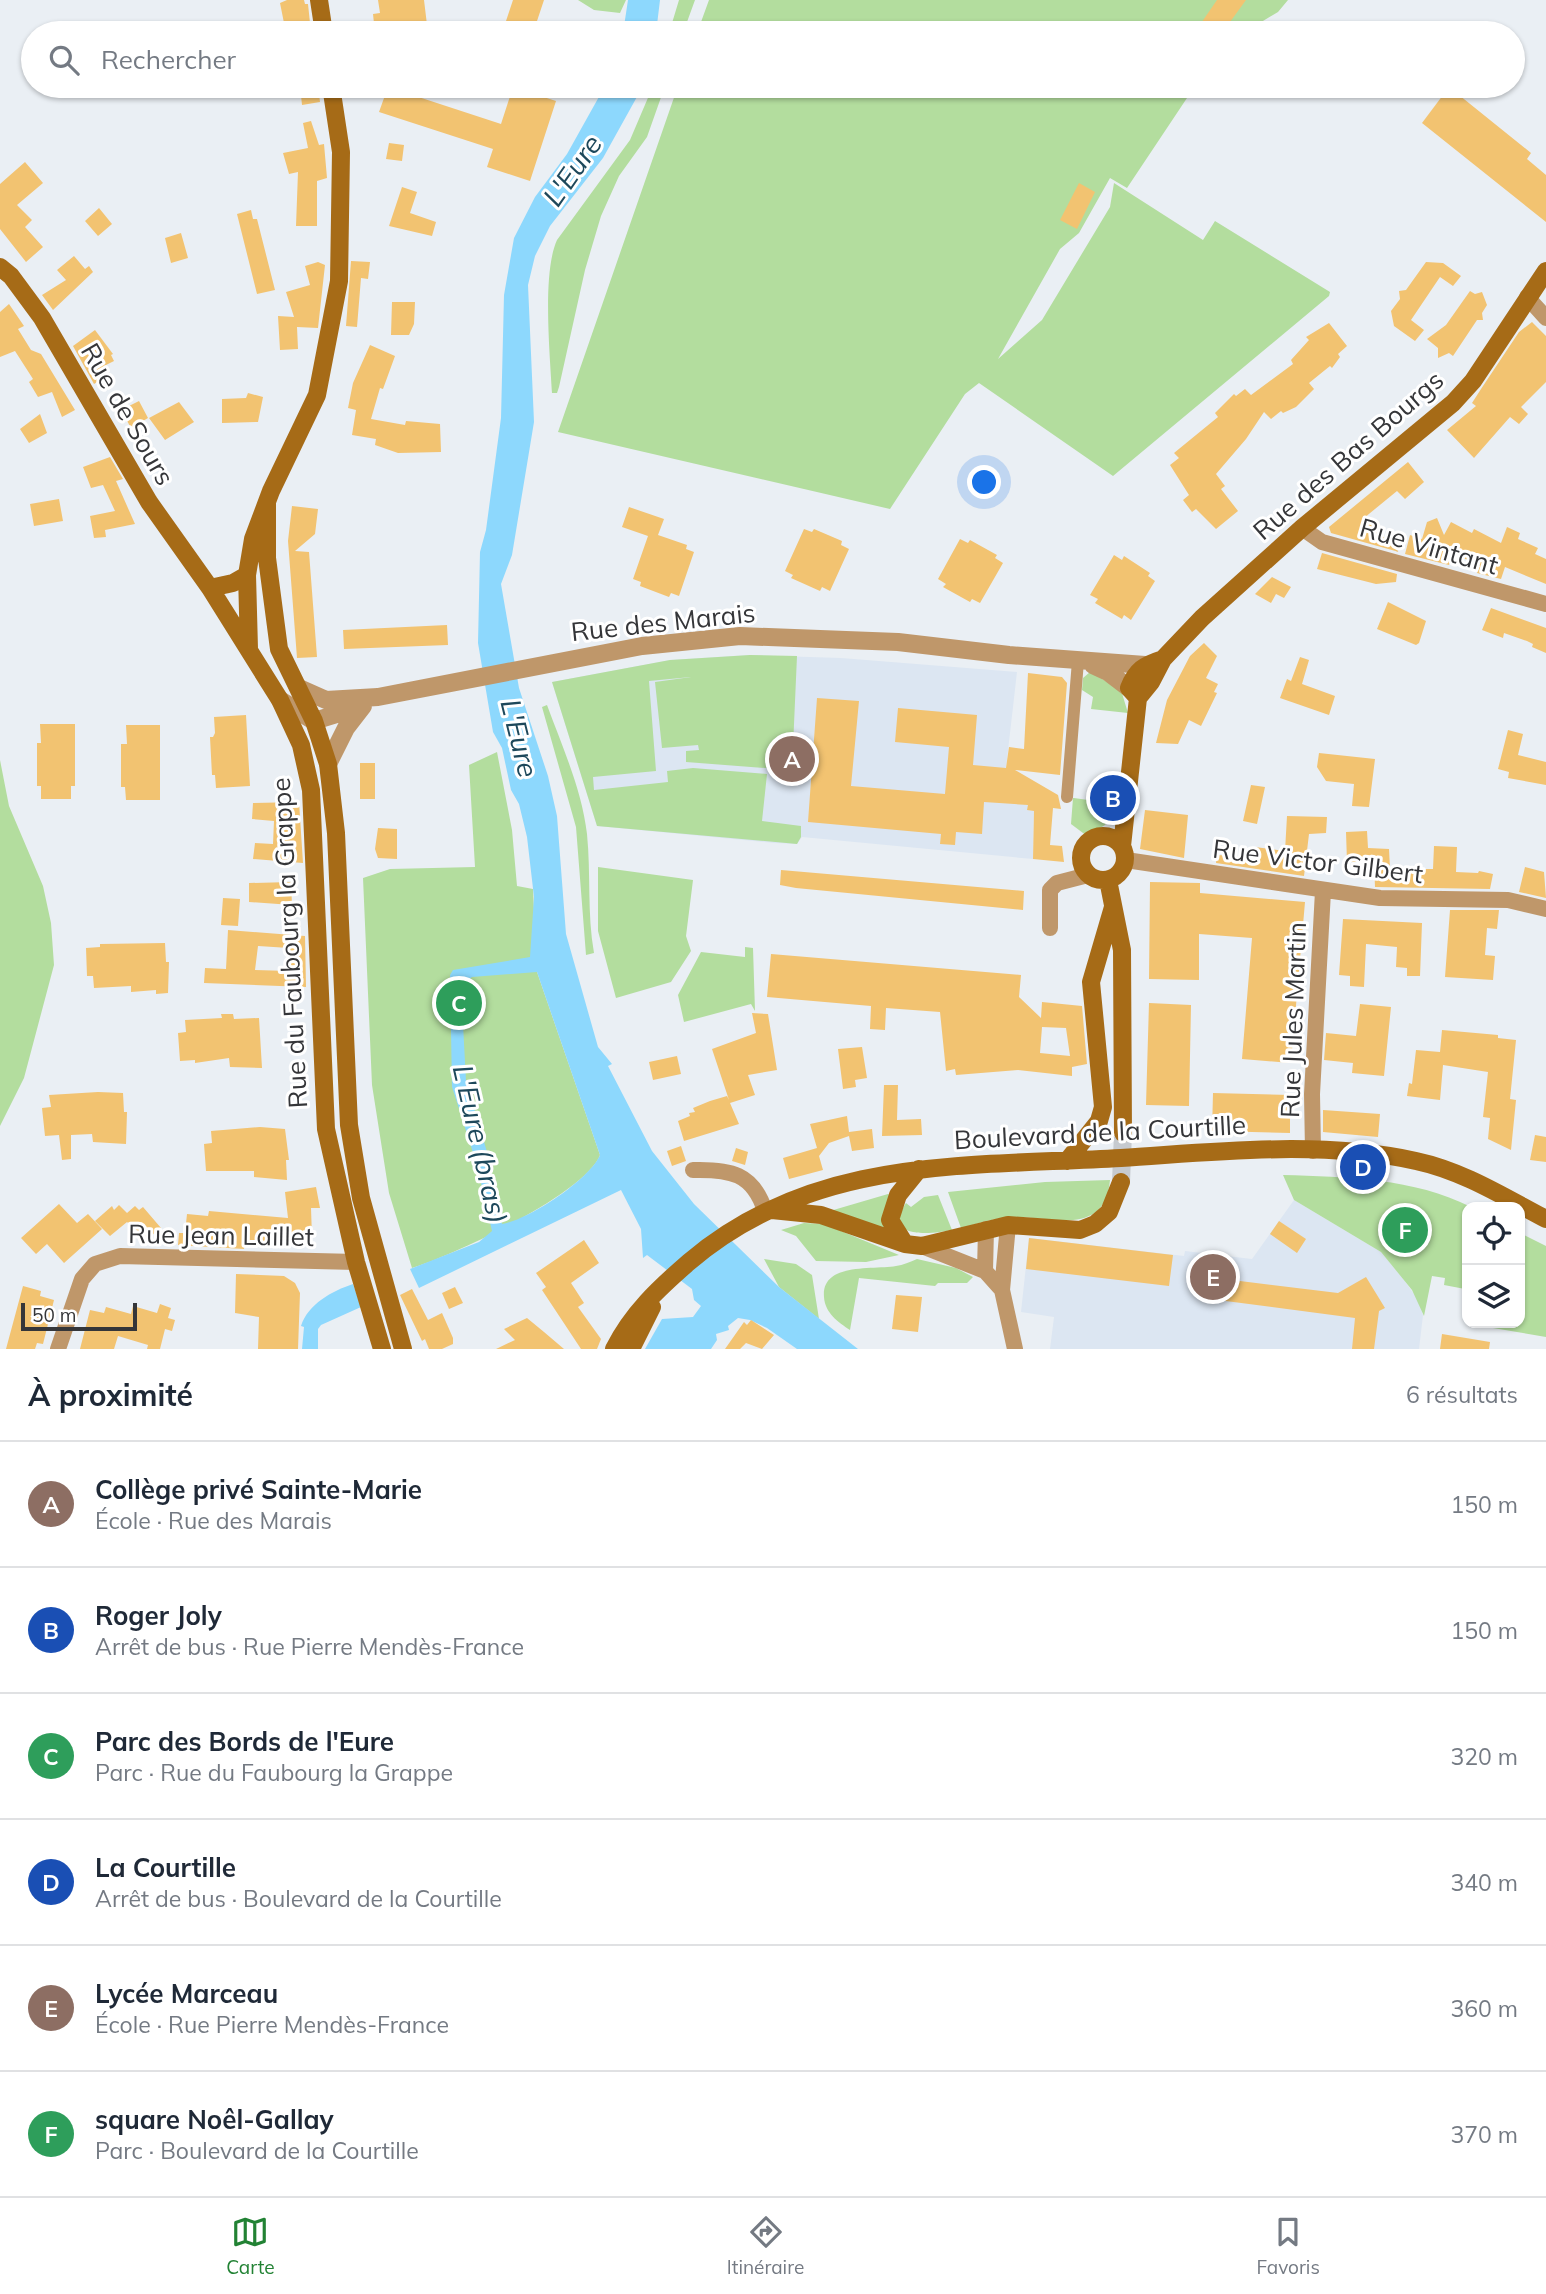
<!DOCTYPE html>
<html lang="fr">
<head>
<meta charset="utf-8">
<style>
	:root { --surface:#fff; --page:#f2f2f3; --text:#1f2937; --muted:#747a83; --line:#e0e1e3; --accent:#228234 }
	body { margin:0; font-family:Mulish,sans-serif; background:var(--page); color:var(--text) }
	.controls { position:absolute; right:21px; bottom:21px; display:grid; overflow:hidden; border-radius:14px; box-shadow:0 2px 5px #0004 }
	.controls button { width:63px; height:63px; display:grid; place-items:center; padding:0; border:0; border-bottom:2px solid var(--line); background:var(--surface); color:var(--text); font:35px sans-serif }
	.scale { position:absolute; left:21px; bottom:18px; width:116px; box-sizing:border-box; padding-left:7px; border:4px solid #353639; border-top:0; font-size:19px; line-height:24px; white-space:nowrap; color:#353639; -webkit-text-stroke:5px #fff; paint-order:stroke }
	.you { position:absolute; left:985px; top:483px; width:24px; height:24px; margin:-18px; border:5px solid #fff; border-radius:50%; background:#1a73e8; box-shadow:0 0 0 10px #1a73e833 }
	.badge { display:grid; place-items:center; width:46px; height:46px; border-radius:50%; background:var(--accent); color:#fff; font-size:23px; font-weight:700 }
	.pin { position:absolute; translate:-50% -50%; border:4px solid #fff; box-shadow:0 2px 7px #0006 }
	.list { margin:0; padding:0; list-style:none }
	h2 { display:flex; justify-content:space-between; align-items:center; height:91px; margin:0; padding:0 28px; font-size:30px }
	h2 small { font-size:23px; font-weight:400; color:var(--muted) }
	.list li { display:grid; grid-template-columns:46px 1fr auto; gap:21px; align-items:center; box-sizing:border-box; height:126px; padding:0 28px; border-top:2px solid var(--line) }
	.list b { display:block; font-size:26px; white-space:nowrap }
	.list p { margin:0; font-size:23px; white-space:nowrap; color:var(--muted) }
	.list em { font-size:23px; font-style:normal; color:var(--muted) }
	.icon { flex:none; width:38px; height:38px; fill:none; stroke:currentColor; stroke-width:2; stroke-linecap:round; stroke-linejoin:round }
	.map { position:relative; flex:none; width:1546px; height:1349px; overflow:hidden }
	.search { position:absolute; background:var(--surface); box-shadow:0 2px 5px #0004; left:21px; right:21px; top:21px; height:77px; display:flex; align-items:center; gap:18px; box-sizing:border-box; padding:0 24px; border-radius:38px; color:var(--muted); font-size:26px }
	.sheet { height:847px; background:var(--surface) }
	nav { display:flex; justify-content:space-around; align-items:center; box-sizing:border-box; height:98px; border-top:2px solid var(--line); background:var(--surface); font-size:19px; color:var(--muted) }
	nav a { display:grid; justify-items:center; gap:4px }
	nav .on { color:var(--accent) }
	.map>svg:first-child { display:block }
</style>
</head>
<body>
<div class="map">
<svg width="1546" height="1349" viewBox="0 0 1546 1349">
	<rect width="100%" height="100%" fill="#eaeff4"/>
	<!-- built -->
	<path fill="#dce6f2" d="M750 655 841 658 1017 672 1006 768 1028 800V810L1034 811 1033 859 802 837 797 844 774 843 597 826 552 682 670 660Z
		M1294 1200 1381 1252 1404 1280 1419 1301 1423 1315 1419 1349H1050L1054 1317 1021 1312 1029 1238 1184 1256 1185 1251 1252 1259Z"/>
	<!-- green -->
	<path fill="#b3dd9e" d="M578 0H626L620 13 594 10Z
		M679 0H695L683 33H669Z
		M709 0H1288L1278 12 1243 33H697Z
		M653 86H665L647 137 619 176 601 216 585 270 559 387 557 393H552C550 354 542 273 557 240L630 140Z
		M678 86H1195L1127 188 1110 178 1079 233 1060 249 998 359 1042 320 1110 207 1114 183 1203 240 1215 221 1330 292 1329 296 1113 476 979 383 965 394 890 509 558 432Z
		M750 655 797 656 792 770 686 762V751L699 750 698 745 662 748 655 682 691 677 649 681 656 771 593 777 594 790 668 782 667 771 693 768 767 774 762 821 801 826V837L797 844 597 826 552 682 670 660Z
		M1090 672 1121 690 1128 713 1091 709 1093 697 1082 690 1083 678Z
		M547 705C562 746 582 790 587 834 591 874 587 913 594 953L586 955 576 827 542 707Z
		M497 752 512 830 517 886 533 889 537 972 600 1155C586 1193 453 1256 412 1268L389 1193 372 1085 363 878 390 869 475 867 469 765Z
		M0 760 9 806 43 886 51 923 54 965 24 1078 0 1126Z
		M1073 798H1074L1116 804 1105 825 1087 836 1071 824Z
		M598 867 693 880 686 936 691 951 671 982 616 998 598 931Z
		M745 947 753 948 755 1011 751 1004 684 1022 678 995 701 952 745 957Z
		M1283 1175C1346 1177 1414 1178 1471 1207H1467V1295L1464 1294 1465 1289 1444 1285 1445 1278 1432 1276 1424 1316 1412 1290 1381 1252 1294 1200Z
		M1110 1180C1105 1235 1056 1218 1019 1217 1000 1216 979 1223 961 1228L948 1192 1045 1182Z
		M888 1194 892 1197 893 1234 830 1211Z
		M938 1195 952 1230C932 1234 882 1240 906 1203L911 1207 924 1197Z
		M804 1223 824 1224 899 1255 866 1262 816 1261 796 1236 781 1230Z
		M1520 1233 1546 1246V1337L1469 1324 1520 1323Z
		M764 1259 796 1264 812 1275 819 1319 779 1287Z
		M917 1259 956 1268 973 1277 967 1283H938L935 1286 859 1278 850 1330C838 1322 825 1313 824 1297 821 1262 874 1270 896 1266 903 1265 910 1262 917 1259Z"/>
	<!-- water -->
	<path fill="#8dd8fd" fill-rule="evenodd" d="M628 0H660L656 33H623Z
		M605 86H643L603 158 550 226 535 256 528 285 534 422 512 555 501 584 519 688 548 776 557 816 566 934 598 1047 612 1064 608 1066 652 1151 694 1204 779 1287 858 1349H797L767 1328 750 1320 738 1318 728 1326 729 1330 716 1334 717 1340 711 1349H645L662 1319 693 1317 701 1306 694 1300 692 1289 647 1255 643 1258 641 1229 621 1190 419 1288 410 1269 479 1242 492 1231 477 1165 452 1087 450 975 453 970 530 957 534 897 527 837 519 804 511 790 502 748 493 732 478 643 480 552 486 530 501 418 504 295 514 238 535 197 567 154ZM537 972 600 1155C590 1179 529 1220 502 1224L487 1152 466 1081 461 986 472 977Z
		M353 1284 361 1307 321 1325 318 1329V1349H302L304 1327 301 1326C308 1304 332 1291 353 1284Z"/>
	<!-- building -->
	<path fill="#f2c371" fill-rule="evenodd" d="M287 0H304L305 4H308L310 23 307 24V31L286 33 280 3Z
		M378 0H424L428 33H375L373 14 380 13Z
		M513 0H544L533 33H502Z
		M1217 0H1246L1222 33H1203L1197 29Z
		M300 86H318L320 102 302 105Z
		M388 87 501 124 513 87 556 101 530 181 487 167 493 149 379 112Z
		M1449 87 1531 153 1527 159 1546 175V222L1422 123Z
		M311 121 319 145 324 144 327 178 317 181V226H296L298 172 289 174 283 153 308 148 303 123Z
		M389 143 404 145 402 161 386 159Z
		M25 162 43 183 17 205 32 220 25 227 43 247 26 262 0 229V184Z
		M1079 183 1095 192 1077 229 1060 220Z
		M402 187 417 192 410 213 436 222 432 236 389 226Z
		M99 208 112 224 98 236 85 221Z
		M251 210 253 219H257L275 290 257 294 237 214Z
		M181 233 188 258 171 263 165 238Z
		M74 256 85 269 89 266 93 272 53 310 42 295 66 280 57 270Z
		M351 261 370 262 368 279 361 278 357 327 346 326Z
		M318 262 325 265 318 328 297 327 298 349 280 350 278 316 294 317 286 292 310 285 305 266Z
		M1426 262 1443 263 1461 276 1453 286 1440 277 1411 320 1424 330 1415 341 1394 326 1391 311 1400 299 1399 291 1406 290Z
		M1470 291 1475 294 1482 292 1487 305 1482 313 1483 320H1477L1453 356 1449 353 1438 358V348L1427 339 1446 325Z
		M392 302H415L414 324 409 335H391Z
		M9 304 24 326 18 329 31 350 41 354 75 410 62 417 52 392 38 397 29 382 33 379 15 351 0 357V312Z
		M1532 322 1546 336V382L1521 407 1528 414 1519 424 1510 417 1474 458 1447 430 1476 406 1472 403 1481 389 1519 332Z
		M1329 323 1347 346 1338 354 1340 357 1332 368 1330 366 1309 383 1314 389 1296 407 1283 413 1281 411 1271 419 1264 412 1246 439 1216 474 1225 486 1221 489 1238 511 1216 529 1196 509 1192 512 1183 500 1189 495 1170 465 1179 458 1174 453 1218 417 1215 413 1234 394 1236 396 1245 389 1251 395 1293 364 1291 360 1309 340 1306 337Z
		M95 330 113 354 111 355 114 361 104 366 109 374 94 384 73 346Z
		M370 345 395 356 383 389 380 388 371 419 405 425 406 421 440 424 441 452 398 453 375 445 376 439 352 435 356 410 348 408 353 383Z
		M248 393 263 397 258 422 222 423V399L246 398Z
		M139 401 148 418 131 428 121 410Z
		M179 402 194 422 165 440 149 418Z
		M40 414 47 433 29 443 20 429Z
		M110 457 123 479 116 481 135 524 105 530 106 537 94 538 90 516 115 511 103 485 91 488 83 467Z
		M1408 462 1424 482 1405 499 1397 491 1364 518 1399 552 1331 533 1329 527Z
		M59 499 63 521 34 526 30 504Z
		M292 506 318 509 315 534 295 551 309 552 317 657 297 658 288 541Z
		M629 507 664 519 658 535 687 545 686 549 694 552 679 596 671 593 669 597 640 586 641 582 633 579 648 536 622 527Z
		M1437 518 1444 535 1451 522 1472 533 1474 529 1501 543 1507 527 1520 533 1518 539 1538 548 1535 554 1546 559V584L1505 567 1501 579 1477 573 1480 566 1453 553 1449 565 1405 554 1410 535 1422 539 1427 522Z
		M804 529 812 532 814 529 842 541 841 545 849 549 830 591 822 587 820 591 791 578 793 575 785 571Z
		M960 539 968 543 970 540 997 555 995 558 1003 563 980 603 972 599 970 602 943 587 946 584 938 579Z
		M1322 553 1397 574 1396 582 1376 584 1317 569Z
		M1114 555 1122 560 1124 556 1150 573 1148 576 1155 581 1131 620 1124 615 1122 619 1095 603 1098 599 1090 595Z
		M1272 577 1291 587 1284 598 1276 594 1271 603 1255 594Z
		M1388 602 1426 621 1419 643 1416 645 1377 629Z
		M1491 608 1546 628V653L1532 647 1533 644 1527 641 1504 633 1503 638 1482 630Z
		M447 625 448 645 344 649 343 630Z
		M1204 643 1217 656 1206 678 1218 684 1214 692 1217 693 1201 726 1189 720 1178 744 1156 743 1167 700 1190 656Z
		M1300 657 1309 660 1302 684 1335 696 1329 715 1280 698 1287 679 1291 681Z
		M1028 673 1062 677 1067 683 1060 775 1015 770 1058 795 1061 809 1053 808 1050 845 1062 846 1064 862 1033 859 1034 811 1027 810 1028 805 984 802 982 834 956 832 955 845 940 844 941 834 808 822 817 698 859 701 851 786 945 794 949 747 895 742 898 708 977 715 973 765 1006 768 1009 747 1024 749Z
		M246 715 250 786 216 788 215 775H212L210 737H213L215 733 214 717Z
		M40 724H75V786H71V799H41V786H37V743H41Z
		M126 725H160V800H126L125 787H121V744H127Z
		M1508 730 1523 734 1518 755 1546 762V785L1508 778 1509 772 1498 769Z
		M1319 753 1375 759 1369 807 1352 806 1354 784 1326 781 1317 767Z
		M360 763H375V799H360Z
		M1251 785 1265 787 1257 824 1243 821Z
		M299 802 303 863 253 859 255 843 273 844 274 821 252 819 253 803Z
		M1145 810 1188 815 1184 858 1140 849Z
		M1287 816 1327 817 1326 833 1309 834 1304 876 1216 863 1217 855 1253 857 1255 847 1285 851Z
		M378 828 397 829V859L378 858 375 849Z
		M1367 831 1368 848 1389 849 1390 869H1433L1434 846 1457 847 1456 872 1478 873 1479 871 1493 874 1490 889 1375 887 1374 861 1347 862 1346 832Z
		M1525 867 1544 872 1546 898 1519 892Z
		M781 870 1024 891 1023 910 796 888 780 885Z
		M291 882 292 905 249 902V883Z
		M1150 882 1200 883V893L1305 902 1291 1063 1242 1059 1252 938 1199 934V980L1149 979Z
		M223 898 240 899 238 926 221 925Z
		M1450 910H1499L1497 929 1487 928 1485 955 1495 956 1493 980 1445 977Z
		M1343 919 1422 923 1420 976H1407V968L1396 967 1397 947 1366 944 1364 987 1350 986V976L1339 975Z
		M228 930 305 936 306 987 204 983 205 968 226 969ZM258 946 289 948V971L255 970Z
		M165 943 166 962H169L168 993 156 994V990L131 992V986L94 988 93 976H87L86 948 100 947V944Z
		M771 954 1021 975 1019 997 1041 1018 1042 1002 1082 1006 1087 1064 1072 1067V1076L1018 1070 956 1075 955 1069 946 1071 940 1012 886 1008 885 1030 870 1029 871 1006 767 997ZM1042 1027 1066 1028 1070 1056 1040 1053Z
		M1149 1003 1191 1005 1189 1106 1146 1105Z
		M1360 1004 1391 1007 1384 1076 1352 1073 1353 1063 1324 1060 1326 1033 1356 1036Z
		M752 1013 768 1014 777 1070 748 1075 755 1095 730 1103 739 1124 684 1141 678 1121 690 1116 689 1113 695 1112 693 1108 710 1101 727 1096 729 1100 712 1049 756 1033Z
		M221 1014H233L234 1019 259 1018 262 1068 230 1067 229 1058 195 1063V1060L180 1061 178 1033 186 1032 185 1020 222 1018Z
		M1442 1030 1498 1035V1038L1516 1040 1510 1099 1516 1100 1511 1150 1488 1139 1490 1118 1483 1117 1488 1072 1443 1065 1440 1100 1407 1096 1409 1083 1412 1084 1416 1050 1440 1052Z
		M862 1047 867 1078 855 1080 856 1087 843 1089 838 1049Z
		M677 1056 681 1074 653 1080 649 1062Z
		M884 1085H898L897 1120 921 1119 922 1135 882 1136Z
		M98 1092 123 1093 124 1112H127L126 1144 93 1142 92 1134 71 1135V1159L62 1160 59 1135 45 1136 42 1108 51 1107 49 1095Z
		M1213 1093 1290 1095V1133L1212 1131Z
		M1323 1110 1380 1114 1378 1137 1323 1132Z
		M847 1116 849 1132 872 1129 874 1148 852 1151 849 1136 829 1143 819 1156 823 1170 789 1179 783 1158 817 1148 810 1124Z
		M260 1127 285 1129 289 1160H286L287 1180 254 1177V1171H206L204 1144 212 1143 211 1131Z
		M1535 1135 1546 1137V1162L1530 1160Z
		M681 1146 686 1161 672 1166 667 1151Z
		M736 1148 748 1152 745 1165 732 1161Z
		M316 1187 320 1208H311L312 1237 265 1239V1244L245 1243 244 1249 178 1245 179 1233H185L187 1214 208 1216 209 1211 288 1218 285 1192Z
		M59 1204 77 1223 88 1214 102 1229 64 1263 47 1244 36 1254 21 1238Z
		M119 1205 127 1213 135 1206 139 1210 143 1207 161 1228 147 1239 127 1222 110 1236 95 1221 112 1206 114 1210Z
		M1279 1221 1306 1239 1297 1253 1270 1234Z
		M1029 1238 1173 1255 1169 1286 1026 1269Z
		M584 1240 599 1263 571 1283 584 1303 578 1307 601 1339 597 1349H581L542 1290 546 1287 536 1273Z
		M1198 1271 1217 1274 1216 1278 1338 1293 1366 1277 1385 1308 1379 1311 1374 1349H1352L1355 1318 1195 1297Z
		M236 1274 284 1276 295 1283 300 1293 298 1349H258L259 1317 235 1313Z
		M23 1286 41 1291 40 1296 54 1300 43 1344 37 1343 35 1349H6Z
		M455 1287 463 1303 449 1309 442 1293Z
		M412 1289 428 1320 442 1313 453 1338V1344L442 1349H429L425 1339 422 1341 400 1295Z
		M896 1295 922 1297 918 1332 892 1329Z
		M160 1304 171 1308 168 1318 175 1320 172 1331 165 1329 160 1349H147L148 1345 118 1336 114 1349H80L90 1310 104 1313 106 1307 131 1314 133 1306 157 1313Z
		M527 1318 544 1332 564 1349H496L515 1340 504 1329Z
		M751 1320 774 1335 762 1349 746 1343 740 1349H725L744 1322 747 1325Z
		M1442 1334 1490 1342 1489 1349H1440Z"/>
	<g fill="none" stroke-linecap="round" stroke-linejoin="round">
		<!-- secondary-tunnel -->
		<path stroke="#c6cacf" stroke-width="18" stroke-dasharray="18 9" stroke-linecap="butt" d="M1121 1182 1123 1133"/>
		<!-- pedestrian -->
		<path stroke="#bf976a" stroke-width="12" d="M1067 797 1078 661"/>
		<!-- minor -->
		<path stroke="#bf976a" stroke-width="16" d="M1527 297 1546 318
			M1302 528 1322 542 1546 604
			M1126 860 1380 898 1508 900 1546 909
			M1050 928V890L1057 883 1088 875
			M1313 1151 1312 1094 1323 891
			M693 1170C730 1169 753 1173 765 1211
			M1008 1225 1002 1290 1015 1349
			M922 1246 985 1271 1002 1290
			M985 1271 986 1229
			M58 1349 82 1279 95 1264 120 1256 356 1262"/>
		<!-- tertiary -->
		<path stroke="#bf976a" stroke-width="18" d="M1093 665 1108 672 1129 688
			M299 688 326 700 378 697 642 646 740 636 898 642 1009 655 1145 665
			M280 700 314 721 360 707
			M328 764 346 728 363 706"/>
		<!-- secondary -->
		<path stroke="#a66b17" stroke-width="18" d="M319 0 324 33
			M0 267 11 276 42 318 149 502 210 588 280 700 301 745 311 790 326 1129 356 1262 382 1349
			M267 503V558L279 649 314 721 328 764 336 833 349 1125 361 1198 403 1349
			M210 588 233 583 247 575
			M249 649 247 575 253 539 271 491 317 395 339 281 341 152 331 86
			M1138 698 1151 682 1163 659 1202 618 1302 528 1453 403 1473 381 1546 271
			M1138 698 1129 688C1136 670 1144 665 1163 659
			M1081 858a22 22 0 1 1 44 0a22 22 0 1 1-44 0Z
			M1122 846 1138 698
			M1108 880 1122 950 1123 1133
			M1067 1161 1099 1121 1103 1107 1091 982 1113 907
			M772 1210 821 1215 905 1244 922 1246 1008 1225 1080 1230 1095 1224 1109 1212 1121 1182
			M905 1244 890 1220 898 1195 919 1169
			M614 1349C632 1313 659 1288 689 1262 814 1155 968 1167 1121 1158 1218 1152 1320 1140 1416 1161 1463 1171 1504 1197 1546 1219
			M631 1349 652 1307"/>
	</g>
	<g text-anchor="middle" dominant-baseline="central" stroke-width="6" stroke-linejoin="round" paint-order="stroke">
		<!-- street labels -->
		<g font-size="26" fill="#353639" stroke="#fff">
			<text transform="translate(128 414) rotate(60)">Rue de Sours</text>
			<text transform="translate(1348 455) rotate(-41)">Rue des Bas Bourgs</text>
			<text transform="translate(1429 546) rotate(16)">Rue Vintant</text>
			<text transform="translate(663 622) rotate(-6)">Rue des Marais</text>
			<text transform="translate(1318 861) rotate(7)">Rue Victor Gilbert</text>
			<text transform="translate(289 943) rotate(-93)">Rue du Faubourg la Grappe</text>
			<text transform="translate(1293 1020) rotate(-88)">Rue Jules Martin</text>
			<text transform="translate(1100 1132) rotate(-3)">Boulevard de la Courtille</text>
			<text transform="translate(221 1235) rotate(1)">Rue Jean Laillet</text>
		</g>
		<!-- water labels -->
		<g font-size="28" font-style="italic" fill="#1d485b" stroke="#fff">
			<text transform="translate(572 170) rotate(-55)">L'Eure</text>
			<text transform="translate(520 738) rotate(76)">L'Eure</text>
			<text transform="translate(481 1144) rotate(77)">L'Eure (bras)</text>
		</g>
	</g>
</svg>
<div class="controls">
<button><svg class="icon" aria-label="locate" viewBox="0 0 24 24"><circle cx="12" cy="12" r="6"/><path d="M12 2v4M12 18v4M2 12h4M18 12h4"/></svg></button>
<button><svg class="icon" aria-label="layers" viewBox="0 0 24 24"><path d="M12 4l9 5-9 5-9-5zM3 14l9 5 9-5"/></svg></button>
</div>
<div class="scale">50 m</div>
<div class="you"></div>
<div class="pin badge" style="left:792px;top:759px;background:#8d6e63">A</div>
<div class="pin badge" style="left:1113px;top:798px;background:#1a4fb4">B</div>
<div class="pin badge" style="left:459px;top:1003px;background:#2e9e5b">C</div>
<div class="pin badge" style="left:1363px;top:1167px;background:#1a4fb4">D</div>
<div class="pin badge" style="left:1213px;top:1277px;background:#8d6e63">E</div>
<div class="pin badge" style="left:1405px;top:1230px;background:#2e9e5b">F</div>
<div class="search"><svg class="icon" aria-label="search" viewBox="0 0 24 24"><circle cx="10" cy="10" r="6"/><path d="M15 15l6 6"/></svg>Rechercher</div>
</div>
<section class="sheet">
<h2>À proximité<small>6 résultats</small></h2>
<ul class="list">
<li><span class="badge" style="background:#8d6e63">A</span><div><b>Collège privé Sainte-Marie</b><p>École · Rue des Marais</p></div><em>150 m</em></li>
<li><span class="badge" style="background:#1a4fb4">B</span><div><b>Roger Joly</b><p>Arrêt de bus · Rue Pierre Mendès-France</p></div><em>150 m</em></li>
<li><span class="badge" style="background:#2e9e5b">C</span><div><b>Parc des Bords de l'Eure</b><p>Parc · Rue du Faubourg la Grappe</p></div><em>320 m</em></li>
<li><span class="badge" style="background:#1a4fb4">D</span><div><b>La Courtille</b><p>Arrêt de bus · Boulevard de la Courtille</p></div><em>340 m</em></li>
<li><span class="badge" style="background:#8d6e63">E</span><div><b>Lycée Marceau</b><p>École · Rue Pierre Mendès-France</p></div><em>360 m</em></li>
<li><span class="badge" style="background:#2e9e5b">F</span><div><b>square Noêl-Gallay</b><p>Parc · Boulevard de la Courtille</p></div><em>370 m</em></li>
</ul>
</section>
<nav>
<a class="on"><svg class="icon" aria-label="map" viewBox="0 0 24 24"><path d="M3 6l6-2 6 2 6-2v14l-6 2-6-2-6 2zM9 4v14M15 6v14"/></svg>Carte</a>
<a><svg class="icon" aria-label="directions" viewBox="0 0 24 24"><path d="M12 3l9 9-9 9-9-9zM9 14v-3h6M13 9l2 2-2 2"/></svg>Itinéraire</a>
<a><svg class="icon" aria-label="saved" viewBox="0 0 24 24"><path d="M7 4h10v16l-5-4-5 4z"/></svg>Favoris</a>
</nav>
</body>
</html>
